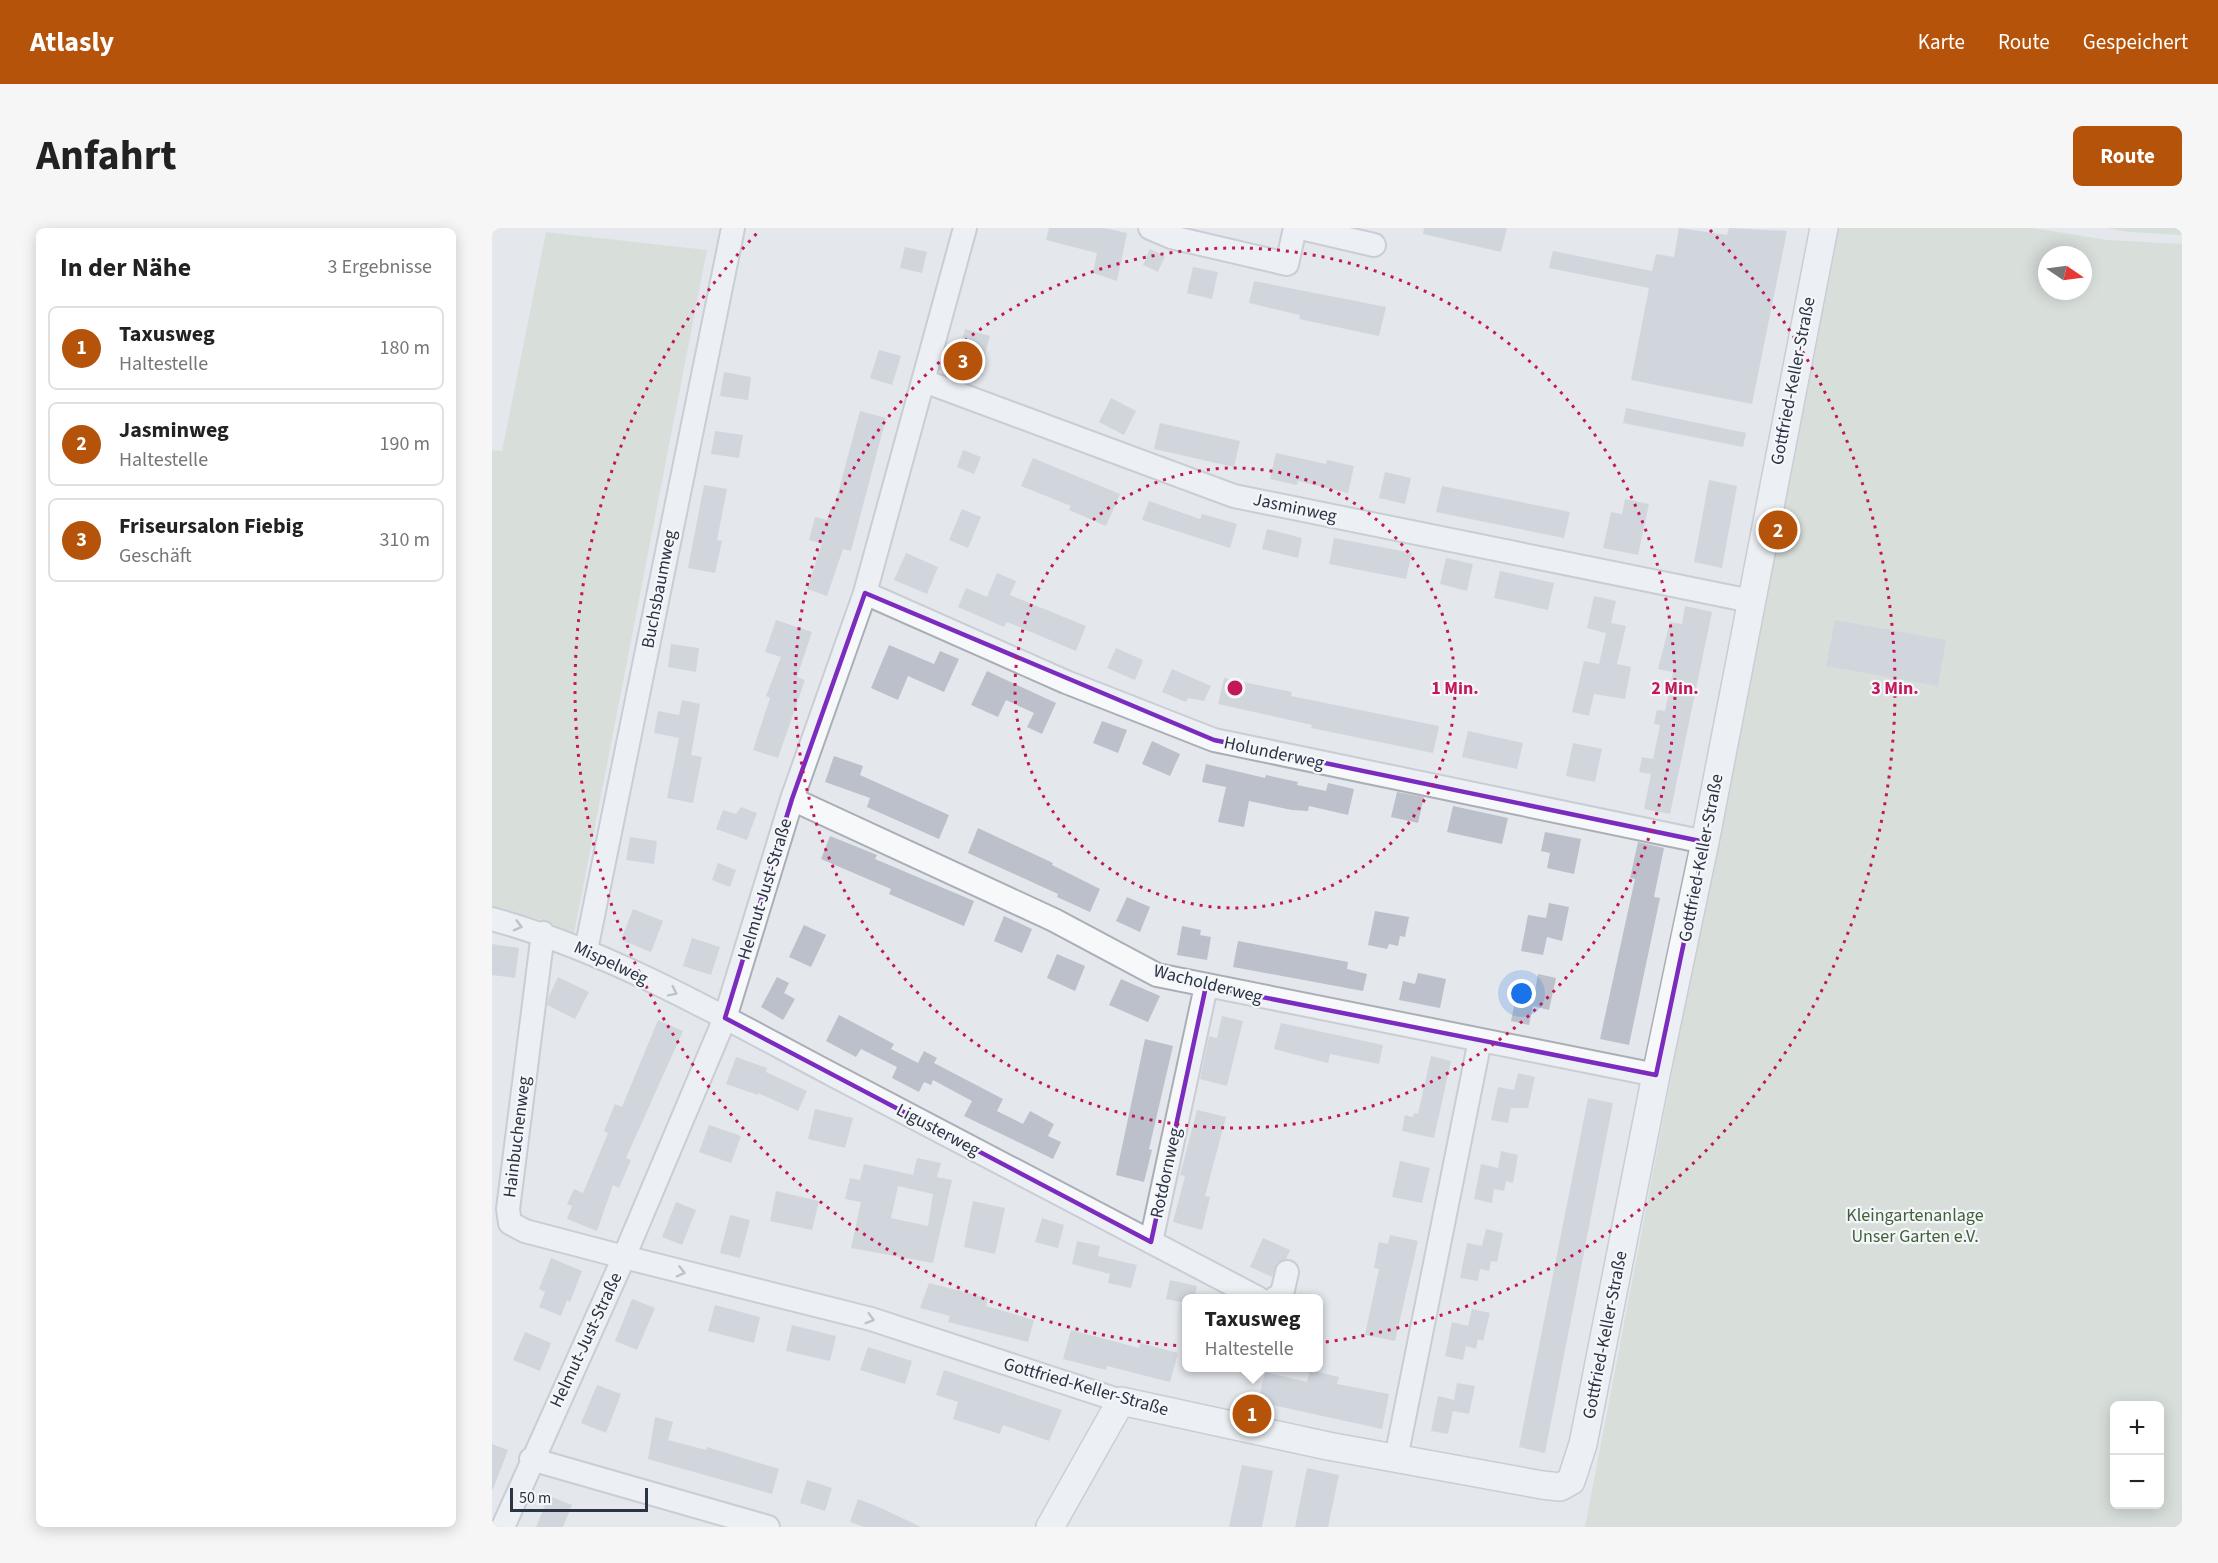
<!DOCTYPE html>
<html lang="de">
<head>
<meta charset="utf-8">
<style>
	:root { --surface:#fff; --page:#f6f6f6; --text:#222; --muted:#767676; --line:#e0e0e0; --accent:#b45309 }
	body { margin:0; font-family:"Source Sans 3",sans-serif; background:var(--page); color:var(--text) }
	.controls { position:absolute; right:18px; bottom:18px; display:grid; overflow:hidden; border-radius:9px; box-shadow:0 3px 15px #0003 }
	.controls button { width:54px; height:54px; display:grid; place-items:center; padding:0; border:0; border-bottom:2px solid var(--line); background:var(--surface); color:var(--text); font:30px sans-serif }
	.compass { position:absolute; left:1546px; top:18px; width:54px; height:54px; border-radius:50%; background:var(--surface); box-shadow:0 3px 15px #0003; rotate:103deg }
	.scale { position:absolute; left:18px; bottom:15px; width:138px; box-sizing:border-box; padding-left:6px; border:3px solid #2b3445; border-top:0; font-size:16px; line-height:21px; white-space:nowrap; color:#2b3445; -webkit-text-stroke:4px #f4f6f9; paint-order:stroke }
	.you { position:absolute; left:1030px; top:766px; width:21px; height:21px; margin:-15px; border:4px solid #fff; border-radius:50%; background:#1a73e8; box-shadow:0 0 0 9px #1a73e833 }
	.badge { display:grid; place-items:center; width:39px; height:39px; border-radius:50%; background:var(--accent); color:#fff; font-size:20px; font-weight:700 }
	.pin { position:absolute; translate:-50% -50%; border:3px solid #fff; box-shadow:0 2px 6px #0006 }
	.popup { position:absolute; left:690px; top:1066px; width:141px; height:78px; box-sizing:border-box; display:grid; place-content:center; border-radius:9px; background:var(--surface); filter:drop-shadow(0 2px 4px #0005); font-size:20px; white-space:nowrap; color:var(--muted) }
	.popup b { font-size:22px; color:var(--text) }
	.popup::after { content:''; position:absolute; left:50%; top:100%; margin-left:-12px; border:12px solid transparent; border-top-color:var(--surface) }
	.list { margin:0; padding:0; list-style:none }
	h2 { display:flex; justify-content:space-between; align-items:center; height:78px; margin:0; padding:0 24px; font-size:26px }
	h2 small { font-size:20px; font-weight:400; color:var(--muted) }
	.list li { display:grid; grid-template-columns:39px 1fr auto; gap:18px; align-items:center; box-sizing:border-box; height:84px; margin:0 12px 12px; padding:0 12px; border:2px solid var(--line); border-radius:9px }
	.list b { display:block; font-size:22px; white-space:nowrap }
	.list p { margin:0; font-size:20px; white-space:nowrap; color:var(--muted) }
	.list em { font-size:20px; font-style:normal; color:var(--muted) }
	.map { position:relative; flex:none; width:1690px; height:1299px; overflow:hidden; border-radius:9px }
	header { display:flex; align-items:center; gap:36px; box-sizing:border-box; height:84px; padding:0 30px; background:var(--accent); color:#fff }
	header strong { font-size:28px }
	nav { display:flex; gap:33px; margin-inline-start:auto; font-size:21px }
	.intro { display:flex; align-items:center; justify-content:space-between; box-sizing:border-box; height:144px; padding:0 36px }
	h1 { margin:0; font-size:42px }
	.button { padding:15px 27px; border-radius:9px; background:var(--accent); color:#fff; font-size:21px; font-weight:700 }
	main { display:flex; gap:36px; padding:0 36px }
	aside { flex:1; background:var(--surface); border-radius:9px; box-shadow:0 3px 15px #0003 }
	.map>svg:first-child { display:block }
</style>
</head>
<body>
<header>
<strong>Atlasly</strong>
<nav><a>Karte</a><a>Route</a><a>Gespeichert</a></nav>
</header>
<div class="intro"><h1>Anfahrt</h1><a class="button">Route</a></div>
<main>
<aside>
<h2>In der Nähe<small>3 Ergebnisse</small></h2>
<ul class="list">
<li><span class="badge">1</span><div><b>Taxusweg</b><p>Haltestelle</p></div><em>180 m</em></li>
<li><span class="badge">2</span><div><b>Jasminweg</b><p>Haltestelle</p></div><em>190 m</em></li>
<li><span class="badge">3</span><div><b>Friseursalon Fiebig</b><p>Geschäft</p></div><em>310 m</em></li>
</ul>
</aside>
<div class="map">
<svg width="1690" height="1299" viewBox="0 0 1690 1299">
	<rect width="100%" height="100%" fill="#e4e7ec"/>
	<!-- green -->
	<path fill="#c9d6c5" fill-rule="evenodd" d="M1342 0H1541L1615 12 1690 16V1299H1093ZM1555 27H1591V63H1555ZM1622 1178H1668V1276H1622Z
		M1614 0H1690V7L1637 4Z
		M54 4 215 22 82 706 51 692 0 680V222L10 223Z"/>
	<!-- building -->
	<path fill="#bbc0ca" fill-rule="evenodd" d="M557 0H612L635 5 625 53 601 45 605 25 554 12Z
		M932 0H1015L1009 24 931 6Z
		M1187 0 1235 7 1237 0 1295 3 1260 176 1139 152 1157 60 1057 40 1061 23 1160 43 1164 26 1182 29Z
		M413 19 435 24 430 45 408 40Z
		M658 21 673 28 666 44 651 37Z
		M701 39 726 44 720 71 695 65Z
		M762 53 894 79 887 108 807 91 808 87 757 75Z
		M473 101 498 108 488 144 463 138Z
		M387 122 409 128 400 157 378 150Z
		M232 144 259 149 256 172 228 168Z
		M619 170 644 183 632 207 607 194Z
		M1134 180 1254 205 1251 219 1131 195Z
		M368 183 394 190 359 323 351 321 335 368 315 361 330 315 317 312 323 289 335 292 339 279 342 280Z
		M668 195 748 213 742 239 662 221Z
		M223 203 251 207 247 230 219 226Z
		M471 222 489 229 482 246 465 239Z
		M784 225 834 236 835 232 862 238 856 265 806 253 805 257 778 251Z
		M541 230 628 266 614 298 577 282 579 278 529 258Z
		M893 244 919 250 913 276 887 270Z
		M1217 252 1245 258 1230 340 1202 334Z
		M212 257 235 261 225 312 230 313 223 345 196 340Z
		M950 258 1078 284 1072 310 944 284Z
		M1133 271 1157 276 1146 327 1111 320 1119 284 1130 286Z
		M657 273 708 291 710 286 745 296 738 320 650 292Z
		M470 281 489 289 476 320 457 312Z
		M775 301 810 310 806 330 770 321Z
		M842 310 920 325 914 351 837 336Z
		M414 325 446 339 435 366 402 352Z
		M954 330 981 336 975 363 948 356Z
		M1008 343 1062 355 1056 382 1002 370Z
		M505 345 524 353 518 367 594 398 584 423 515 394 512 399 466 379 474 360 495 369Z
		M1102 368 1124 373 1119 395 1134 398 1125 436 1139 439 1133 471 1102 466 1097 488 1080 484 1092 433 1107 436 1114 405 1095 400Z
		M1193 378 1220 384 1178 586 1152 581 1159 546 1147 544 1150 529 1161 531 1168 497 1162 496 1165 482 1173 483 1181 444 1166 441 1178 394 1190 396Z
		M284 392 320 404 305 449 313 452 286 530 261 522 278 470 274 468 289 429 273 424Z
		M1343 392 1454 412 1446 458 1334 438Z
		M179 416 207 420 204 444 176 439Z
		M397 417 442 436 448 423 467 431 452 464 416 448 406 472 379 460Z
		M624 420 651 432 643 452 615 440Z
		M680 441 719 458 712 473 696 470 694 474 670 464Z
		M495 443 564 475 550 506 535 499 542 485 514 472 506 489 479 477Z
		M732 450 800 464 799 468 947 498 941 525 819 500 820 497 726 476Z
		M190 472 208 476 199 527 210 529 201 575 175 570 187 510 162 505 166 483 187 487Z
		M610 493 635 502 626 525 601 515Z
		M976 503 1031 515 1025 541 970 529Z
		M660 513 688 526 678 548 650 536Z
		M1081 515 1110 521 1103 554 1074 548Z
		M342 528 371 538 368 547 457 587 447 611 375 579 378 570 333 554Z
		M714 536 773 550 774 547 806 554 805 557 834 563 836 555 862 561 856 587 817 578 816 583 800 582 757 573 752 599 726 594 734 559 710 554Z
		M905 564 932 569 926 595 899 589Z
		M961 578 1016 590 1010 616 955 604Z
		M249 579 265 585 255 612 224 601 231 582 244 586Z
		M486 600 561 635 560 637 608 661 598 684 565 669 566 666 476 625Z
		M1053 604 1089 611 1082 646 1055 640 1058 625 1049 623Z
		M338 608 385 627 383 631 482 673 472 698 397 666 399 661 329 631Z
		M138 609 165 613 162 636 134 632Z
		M1146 614 1172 620 1162 669 1168 670 1137 817 1108 811 1143 651 1138 650Z
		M226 635 244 642 238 659 220 652Z
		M635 669 658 679 648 704 624 693Z
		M1057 675 1077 679 1070 713 1055 709 1051 727 1029 723 1036 687 1054 690Z
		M141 681 171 693 159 724 129 712Z
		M883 683 917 689 913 709 908 708 906 718 897 716 895 721 876 717Z
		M512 688 540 701 530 725 502 713Z
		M312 697 334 707 319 739 297 729Z
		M690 698 709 702 708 707 719 709 715 732 685 727Z
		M200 710 228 719 219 747 191 738Z
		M746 713 856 734 855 741 875 746 871 763 741 739Z
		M0 716 27 720 23 750 0 747Z
		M565 726 593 738 583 763 555 750Z
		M926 745 954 751 948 780 907 772 911 753 923 756Z
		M1046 746 1064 750 1057 782 1041 778 1037 797 1019 793 1026 759 1043 762Z
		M66 749 97 764 83 791 55 777 57 768Z
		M285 749 297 755 292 765 303 771 291 792 269 779Z
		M629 751 668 768 656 794 617 777Z
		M347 787 402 816 399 821 426 835 432 823 445 830 442 835 511 871 505 883 531 896 538 883 562 896 556 908 569 914 561 931 472 888 480 873 441 852 439 857 432 854 427 864 400 850 405 839 369 821 364 829 334 813Z
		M730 788 751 793 735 858 708 851 717 808 725 810Z
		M166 792 191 803 134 930 139 932 127 960 121 957 105 1003 75 991 80 978 75 976 82 961 91 965 116 905 112 903 123 876 130 879Z
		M789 795 891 817 887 836 838 826 836 835 782 821Z
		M653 811 681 818 657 921 660 922 652 954 624 947Z
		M939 828 959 833 942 910 910 903 913 887 921 889 922 885 926 886Z
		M244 829 275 840 274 844 315 863 306 883 266 865V867L234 856Z
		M1026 845 1043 849 1036 880H1019L1016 895 999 892 1006 859 1022 862Z
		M1096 870 1121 875 1053 1225 1027 1219Z
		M323 881 361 890 353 920 316 911Z
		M705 882 734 889 713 968 718 969 710 1002 681 994 693 948 688 947Z
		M217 897 249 908 239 935 207 924Z
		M1009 923 1026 927 1021 955 1014 953 1012 963 1002 961 1000 975 982 971 989 936 1006 940Z
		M425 930 449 935 445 949 460 952 441 1035 359 1020 369 974 353 971 358 950 368 952 372 936 421 947ZM406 958 441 966 436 998 399 990Z
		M908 933 938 940 930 975 900 969Z
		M284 963 327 973 320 1002 278 993Z
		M481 973 513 980 503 1026 472 1019Z
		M184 974 204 982 190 1017 170 1009Z
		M238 987 258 992 248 1030 228 1025Z
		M550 990 572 997 566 1020 543 1014Z
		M994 1001 1011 1005 1005 1034 999 1033 997 1043 988 1041 986 1053 968 1050 975 1015 990 1018Z
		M898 1007 926 1013 903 1113 873 1107 887 1041 882 1040 887 1014 896 1016Z
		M771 1010 798 1022 794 1031 785 1035 780 1049 758 1039Z
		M585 1013 608 1018 606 1028 645 1037 639 1060 616 1055 618 1046 580 1036Z
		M59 1030 90 1043 78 1074 75 1072 69 1088 47 1079 53 1064 47 1061Z
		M678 1052 705 1058 702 1071H694V1075L674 1071Z
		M437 1055 496 1070 494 1078 542 1092 536 1114 456 1094 458 1088 428 1080Z
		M140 1071 163 1080 145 1122 123 1113Z
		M223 1077 268 1089 262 1115 216 1103Z
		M980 1081 998 1085 991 1113 986 1111 984 1121 974 1118 971 1132 953 1128 960 1094 976 1098Z
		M300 1097 344 1108 338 1133 294 1123Z
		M579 1102 647 1120 648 1115 686 1125 678 1154 615 1138 614 1142 571 1131Z
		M33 1104 59 1115 48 1143 21 1132Z
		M376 1119 420 1133 413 1156 368 1142Z
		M452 1142 570 1182 557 1213 511 1197 508 1206 461 1191 466 1174 444 1167Z
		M818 1142 847 1149 845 1156 897 1166 890 1201 766 1174 773 1144 815 1154Z
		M965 1155 983 1158 977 1186 961 1183 956 1206 939 1203 946 1168 962 1172Z
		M105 1157 129 1166 114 1205 89 1195Z
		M163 1189 181 1194 176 1212 214 1222 215 1219 287 1241 280 1266 156 1231Z
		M0 1216 16 1222 1 1261H0Z
		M750 1237 781 1243 770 1299H737Z
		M815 1240 847 1247 836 1299H803Z
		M315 1252 340 1260 333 1283 308 1275Z
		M57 1268 80 1277 71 1299H44Z
		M366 1271 389 1280 429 1299H372L358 1294Z"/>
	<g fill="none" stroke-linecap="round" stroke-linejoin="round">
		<defs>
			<path id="minor" d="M658 0 679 9 795 36 803 0
				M809 0 882 17
				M432 153 742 268 1259 373
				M373 365 574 454 722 512 1213 614
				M300 571 562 692 665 747 1164 847
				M0 691C120 724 231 789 341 847 483 921 624 996 766 1070
				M51 705 16 981 18 995 33 1003 132 1029 379 1091 629 1173
				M94 722 241 0
				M659 1014 714 758
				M783 1070 790 1066 795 1044
				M904 1230 988 812
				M39 1231 276 1299
				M11 1299 132 1029 233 790 300 571 373 365 473 0"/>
			<path id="tertiary" d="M558 1299 629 1173 836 1218 1050 1257 1068 1259 1079 1253 1091 1216 1164 847 1213 614 1332 0"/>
		</defs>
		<!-- minor casing -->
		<use href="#minor" stroke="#a9aeb7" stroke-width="26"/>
		<!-- tertiary casing -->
		<use href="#tertiary" stroke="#a9aeb7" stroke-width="30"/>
		<!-- minor -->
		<use href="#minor" stroke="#f7f8fa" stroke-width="22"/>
		<!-- tertiary -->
		<use href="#tertiary" stroke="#f7f8fa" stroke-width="27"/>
	</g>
	<!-- one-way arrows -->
	<defs><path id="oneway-chevron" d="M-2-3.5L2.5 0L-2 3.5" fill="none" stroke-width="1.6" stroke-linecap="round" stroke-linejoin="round" transform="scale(1.5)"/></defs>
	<g stroke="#9196a0">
		<use href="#oneway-chevron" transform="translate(26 698) rotate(15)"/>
		<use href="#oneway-chevron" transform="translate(181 764) rotate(26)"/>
		<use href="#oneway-chevron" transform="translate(189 1044) rotate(14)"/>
		<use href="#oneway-chevron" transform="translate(378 1091) rotate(16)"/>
	</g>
	<!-- marked area -->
	<path d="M0 0H1690V1299H0ZM373 365 722 512 1213 614 1164 847 714 758 659 1014 233 790 300 571Z" fill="#e4e7ec" fill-opacity=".55" fill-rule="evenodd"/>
	<path fill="none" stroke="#7b2cbf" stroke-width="4.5" stroke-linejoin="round" d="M373 365 722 512 1213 614 1164 847 714 758 659 1014 233 790 300 571Z"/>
	<!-- distance rings -->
	<g fill="none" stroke="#c2185b" stroke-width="3" stroke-dasharray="3 6">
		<circle cx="743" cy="460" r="220"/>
		<circle cx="743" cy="460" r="440"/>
		<path d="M1218 2A660 660 0 1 1 268 2"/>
	</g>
	<g text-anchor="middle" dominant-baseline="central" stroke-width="4.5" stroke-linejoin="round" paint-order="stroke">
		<!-- street labels -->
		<g font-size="18" fill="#2b3445" stroke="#f4f6f9">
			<text transform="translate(1301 153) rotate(-79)">Gottfried-Keller-Straße</text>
			<text transform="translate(803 280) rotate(12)">Jasminweg</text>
			<text transform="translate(167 361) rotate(-79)">Buchsbaumweg</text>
			<text transform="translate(782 525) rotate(12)">Holunderweg</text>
			<text transform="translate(1209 630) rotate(-79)">Gottfried-Keller-Straße</text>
			<text transform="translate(273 661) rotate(-73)">Helmut-Just-Straße</text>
			<text transform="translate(119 735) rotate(25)">Mispelweg</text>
			<text transform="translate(716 756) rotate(14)">Wacholderweg</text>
			<text transform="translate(446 902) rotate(28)">Ligusterweg</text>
			<text transform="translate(25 909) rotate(-83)">Hainbuchenweg</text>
			<text transform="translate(674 945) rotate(-78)">Rotdornweg</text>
			<text transform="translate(1113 1107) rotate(-79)">Gottfried-Keller-Straße</text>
			<text transform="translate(94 1112) rotate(-65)">Helmut-Just-Straße</text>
			<text transform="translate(594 1159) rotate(16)">Gottfried-Keller-Straße</text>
		</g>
		<!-- park labels -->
		<g font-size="18" fill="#3f6138" stroke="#f4f6f9">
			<text x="1423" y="987">Kleingartenanlage<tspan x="1423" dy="21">Unser Garten e.V.</tspan></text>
		</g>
	</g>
	<circle cx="743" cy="460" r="9" fill="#c2185b" stroke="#f4f6f9" stroke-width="3"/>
	<g font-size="18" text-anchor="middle" font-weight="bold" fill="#c2185b" stroke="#f4f6f9" stroke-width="4.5" stroke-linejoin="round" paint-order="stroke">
		<text x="963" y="466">1 Min.</text>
		<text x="1183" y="466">2 Min.</text>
		<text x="1403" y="466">3 Min.</text>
	</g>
</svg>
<div class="controls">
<button>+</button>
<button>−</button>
</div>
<svg class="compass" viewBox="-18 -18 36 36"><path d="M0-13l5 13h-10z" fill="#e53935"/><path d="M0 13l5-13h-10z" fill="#767676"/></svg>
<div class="scale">50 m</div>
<div class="you"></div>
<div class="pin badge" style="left:760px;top:1186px">1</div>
<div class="popup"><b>Taxusweg</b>Haltestelle</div>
<div class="pin badge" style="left:1286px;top:302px">2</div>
<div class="pin badge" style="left:471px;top:133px">3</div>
</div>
</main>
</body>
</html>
